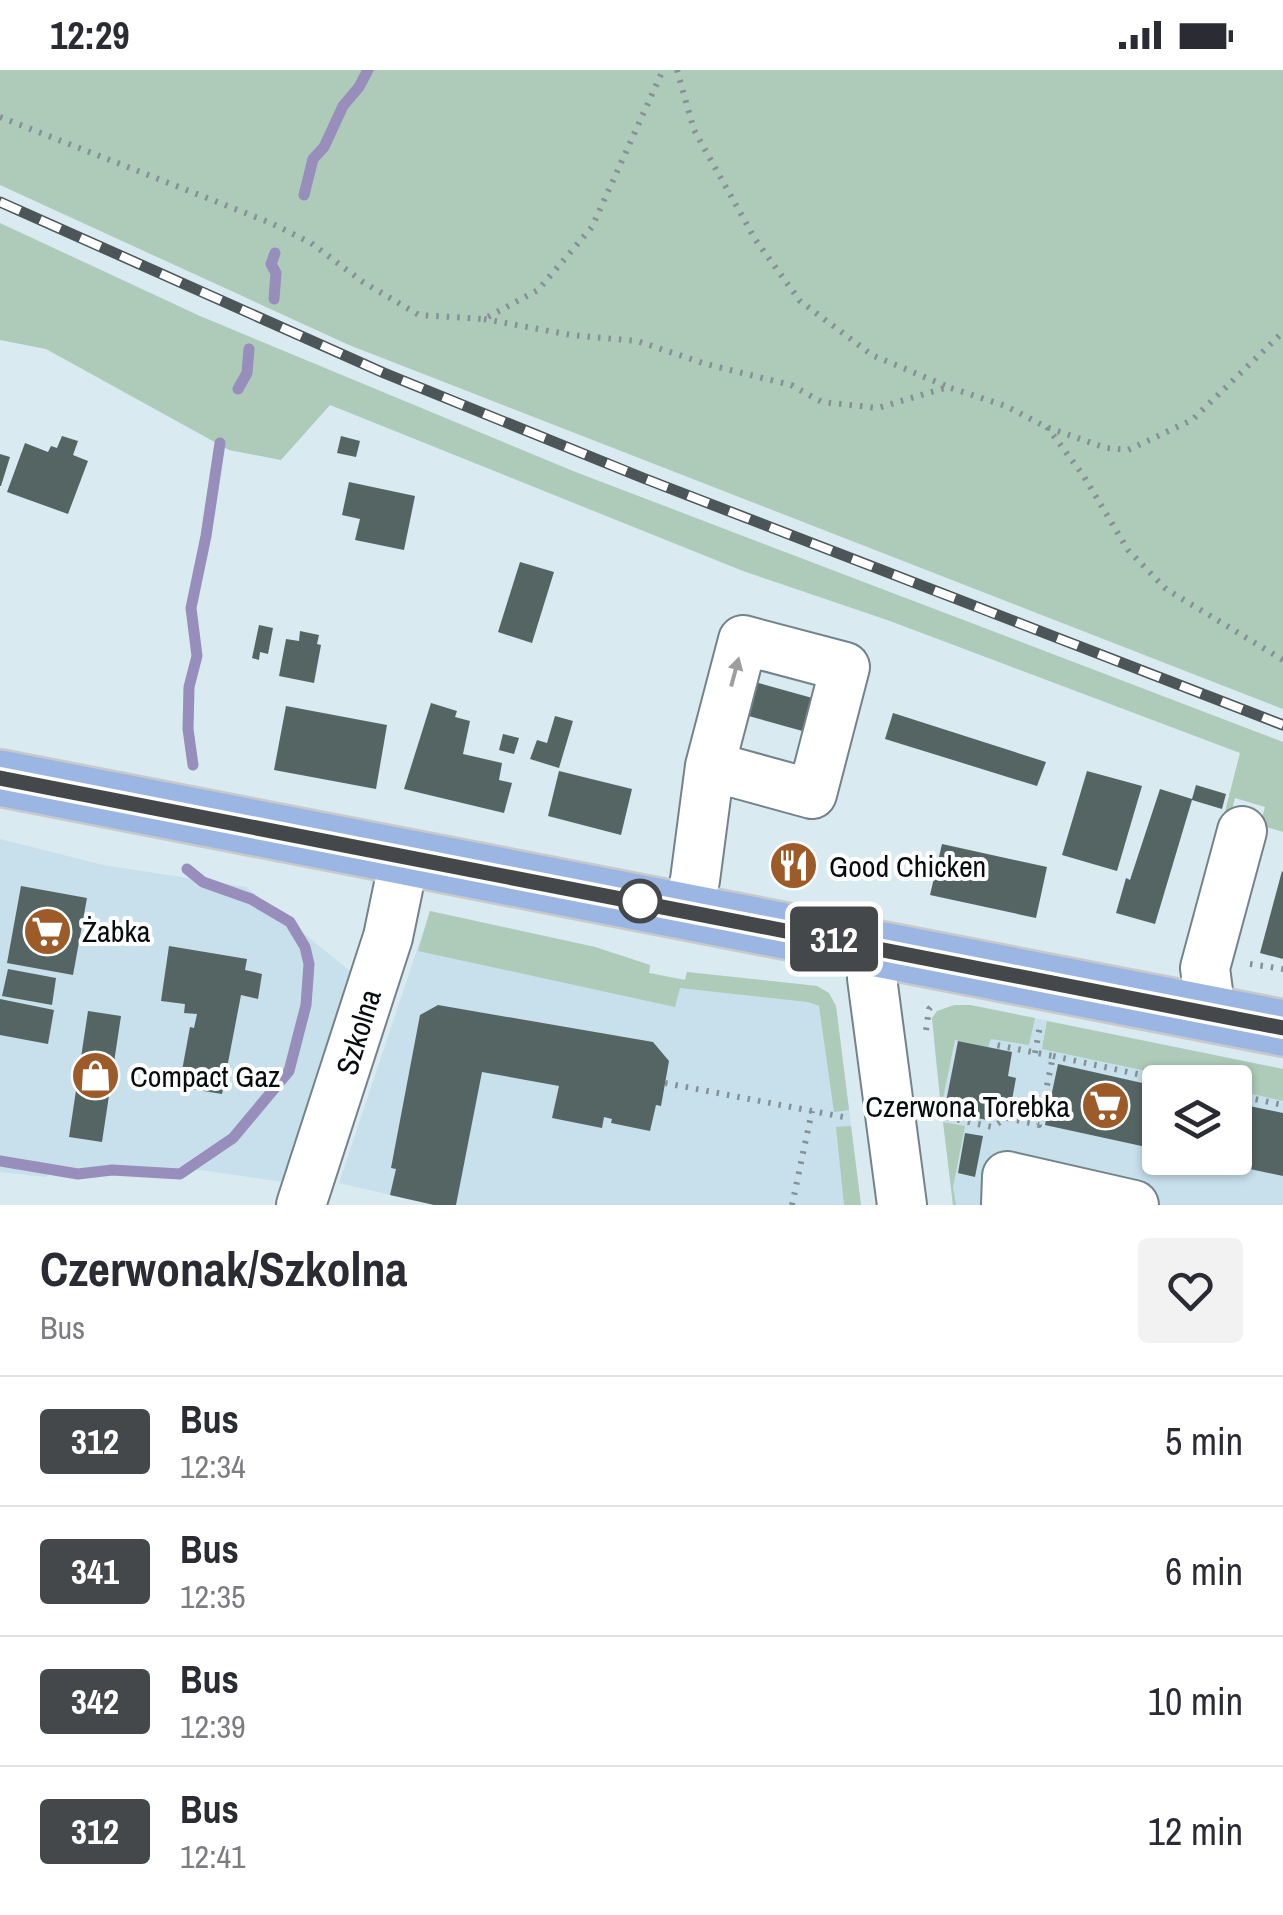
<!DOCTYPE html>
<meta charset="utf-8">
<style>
:root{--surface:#fff;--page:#f2f2f3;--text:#2b2b33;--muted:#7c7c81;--line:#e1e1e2}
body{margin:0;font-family:"Archivo Narrow",sans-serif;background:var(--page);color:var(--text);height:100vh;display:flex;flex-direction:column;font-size:38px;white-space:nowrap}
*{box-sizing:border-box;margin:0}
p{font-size:32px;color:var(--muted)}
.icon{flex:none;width:55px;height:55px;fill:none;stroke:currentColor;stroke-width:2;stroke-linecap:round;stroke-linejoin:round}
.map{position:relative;height:1135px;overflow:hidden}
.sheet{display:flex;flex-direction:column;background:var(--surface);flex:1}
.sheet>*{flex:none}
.badge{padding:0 20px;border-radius:8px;font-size:35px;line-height:65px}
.controls{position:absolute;left:1142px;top:995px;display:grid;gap:20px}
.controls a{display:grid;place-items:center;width:110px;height:110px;border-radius:10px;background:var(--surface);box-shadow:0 2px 8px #0004;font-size:50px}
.map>.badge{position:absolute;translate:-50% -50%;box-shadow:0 0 0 5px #fff}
.round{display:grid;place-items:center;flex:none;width:105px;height:105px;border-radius:10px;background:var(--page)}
.headline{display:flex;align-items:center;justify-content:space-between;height:170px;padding:0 40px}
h1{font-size:48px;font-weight:700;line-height:75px}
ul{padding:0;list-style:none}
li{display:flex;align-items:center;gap:30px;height:130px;padding:0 40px;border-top:2px solid var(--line)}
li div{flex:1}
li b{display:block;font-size:38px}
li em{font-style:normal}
li .badge{min-width:110px;font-weight:700;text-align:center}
.status{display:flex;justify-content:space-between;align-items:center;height:70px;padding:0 50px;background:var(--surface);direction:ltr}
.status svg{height:28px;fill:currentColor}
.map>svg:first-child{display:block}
</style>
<div class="status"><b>12:29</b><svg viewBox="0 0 49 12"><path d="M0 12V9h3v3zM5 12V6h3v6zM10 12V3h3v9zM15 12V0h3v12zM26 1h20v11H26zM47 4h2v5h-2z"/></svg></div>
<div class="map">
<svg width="1283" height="1135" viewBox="0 0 1283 1135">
<rect width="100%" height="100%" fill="#d9eaf1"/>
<!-- built -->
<path fill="#c7e0eb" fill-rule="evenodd" d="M 0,769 L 103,795 L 246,817 L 355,905 L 284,1112 L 201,1100 L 66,1099 L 45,1107 L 0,1102 Z
M 430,841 L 595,877 L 650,895 L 649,903 L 685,910 L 687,902 L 817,916 L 829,923 L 836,936 L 861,1135 L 434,1135 L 339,1113 Z
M 970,935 L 1283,999 L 1283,1135 L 953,1135 L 934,972 ZM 1160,1012 L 1235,1012 L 1235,1088 L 1160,1088 Z"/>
<!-- green -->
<path fill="#adcbb8" d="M 0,0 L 1283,0 L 1283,639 L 349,275 L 0,115 Z
M 0,153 L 200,246 L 573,401 L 1283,672 L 1283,762 L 1260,755 L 1265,737 L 1235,728 L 1193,888 L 1188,886 L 1240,683 L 890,551 L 743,501 L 330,335 L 281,390 L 229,380 L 46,279 L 0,270 Z
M 430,841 L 595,877 L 650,895 L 649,903 L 685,910 L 687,902 L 817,916 L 829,923 L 836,936 L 849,1040 L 834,1042 L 819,936 L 808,932 L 680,918 L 675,937 L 418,881 Z
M 954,935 L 970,935 L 1035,948 L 1029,975 L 991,969 L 988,977 L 955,970 L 941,1038 L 932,948 L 937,941 Z
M 1047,951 L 1283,999 L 1283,1031 L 1235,1020 L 1235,1012 L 1199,1012 L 1042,979 Z
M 943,1052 L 965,1056 L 953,1117 L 956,1135 L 953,1135 Z
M 851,1056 L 861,1135 L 844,1135 L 836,1057 Z"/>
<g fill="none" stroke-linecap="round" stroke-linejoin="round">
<!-- stream -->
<path stroke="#978ebb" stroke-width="11" d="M 304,125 L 313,89 L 324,77 L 343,36 L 359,17 L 368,0
M 274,229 L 276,203 L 271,194 L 275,183
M 238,319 L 247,303 L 249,279
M 193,695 L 188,659 L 189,617 L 197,586 L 191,538 L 206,466 L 220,373
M 0,1091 L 78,1104 L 112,1100 L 180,1104 L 233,1068 L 289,1001 L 306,935 L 309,894 L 305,877 L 290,852 L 251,829 L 203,812 L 187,799"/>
</g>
<!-- building -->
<path fill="#556564" d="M 62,366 L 78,371 L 73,385 L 88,391 L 68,444 L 7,422 L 25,373 L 48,382 L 51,376 L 57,378 Z
M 341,366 L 360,371 L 356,387 L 337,383 Z
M 0,384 L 10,387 L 1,416 L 0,416 Z
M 349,412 L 415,426 L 404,480 L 355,470 L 360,449 L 342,445 Z
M 520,492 L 554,502 L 532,573 L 498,562 Z
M 259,555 L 273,558 L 268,584 L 260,582 L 259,590 L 252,588 Z
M 300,561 L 319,565 L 317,574 L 321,575 L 314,613 L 279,606 L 286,569 L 299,571 Z
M 741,608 L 841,636 L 831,669 L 731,641 Z
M 431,633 L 457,641 L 455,647 L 470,651 L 463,684 L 502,693 L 499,710 L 512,713 L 504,743 L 404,719 Z
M 286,636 L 387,655 L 376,719 L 274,700 Z
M 893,643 L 1046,692 L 1037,716 L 885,669 Z
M 555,646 L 573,651 L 559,698 L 530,689 L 537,670 L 547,673 Z
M 503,664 L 519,668 L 514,684 L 499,680 Z
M 559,701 L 632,719 L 621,765 L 548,746 Z
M 1087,701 L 1142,716 L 1117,801 L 1062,785 Z
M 1196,715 L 1226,724 L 1222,739 L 1192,730 L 1155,854 L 1116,843 L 1126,808 L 1130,810 L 1160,719 L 1192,729 Z
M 942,774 L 1047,797 L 1036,848 L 930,825 Z
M 1282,801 L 1283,802 L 1283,889 L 1260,883 Z
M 21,816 L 87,828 L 73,905 L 7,893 Z
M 169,876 L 247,889 L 245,900 L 262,904 L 258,929 L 241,925 L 222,1024 L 179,1017 L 190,957 L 194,958 L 197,944 L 184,943 L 185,934 L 161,931 Z
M 8,899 L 56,908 L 52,935 L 2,926 Z
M 0,929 L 54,940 L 48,974 L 0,965 Z
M 438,935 L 653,972 L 669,991 L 661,1036 L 656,1035 L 650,1061 L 611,1053 L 612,1049 L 604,1047 L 602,1058 L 552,1048 L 559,1016 L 482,1002 L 456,1135 L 434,1135 L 390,1125 L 396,1099 L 391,1098 L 420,945 Z
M 88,941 L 121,946 L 102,1072 L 69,1067 Z
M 958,971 L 1012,982 L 1008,1006 L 1016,1008 L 1011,1035 L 997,1033 L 993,1051 L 944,1042 Z
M 1058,994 L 1160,1017 L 1160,1080 L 1045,1055 Z
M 1235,1033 L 1283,1043 L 1283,1106 L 1203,1089 L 1235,1088 Z
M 965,1063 L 983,1066 L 975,1107 L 958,1103 Z"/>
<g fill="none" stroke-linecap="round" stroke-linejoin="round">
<defs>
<path id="minor" d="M 688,840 L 695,810 L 710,696 L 743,570 L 845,597 L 812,724 L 710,696
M 879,877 L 872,908 L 902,1135
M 1211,944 L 1205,898 L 1242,761
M 301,1135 L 388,867 L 405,785
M 1006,1135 L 1007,1106 L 1134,1135"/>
<path id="major" d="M 0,708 L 1283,958"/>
</defs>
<!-- minor casing -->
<use href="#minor" stroke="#74838a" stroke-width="52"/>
<!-- major casing -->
<use href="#major" stroke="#c8caca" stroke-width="60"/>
<!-- path -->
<path stroke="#849196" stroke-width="6" stroke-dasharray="2.5 8" stroke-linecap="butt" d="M 677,0 L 694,60 L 755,169 L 800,231 L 872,285 L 946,316
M 0,47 L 271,153 L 311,173 L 363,212 L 419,245 L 484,249 L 538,220 L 592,157 L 663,0
M 484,249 L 571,265 L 637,271 L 706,294 L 791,315 L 822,332 L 878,338 L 948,317 L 1006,336 L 1046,357 L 1106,378 L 1128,380 L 1192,350 L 1283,262
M 1047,357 L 1083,405 L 1128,480 L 1166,519 L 1283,590
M 1250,894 L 1283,899
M 926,960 L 929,939 L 933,935
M 1035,983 L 1040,956
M 1053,986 L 1175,1012
M 665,1013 L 849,1048
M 1235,1025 L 1283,1035
M 937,1045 L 992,1057 L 1007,1048 L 1039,1055 L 1053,986 L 996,975 L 995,978
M 792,1135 L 812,1041"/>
<!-- minor -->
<use href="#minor" stroke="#fff" stroke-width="48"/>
<!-- major -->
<use href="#major" stroke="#9bb6e3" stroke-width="55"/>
<defs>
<path id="rail" d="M 0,132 L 384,303 L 643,408 L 1283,655"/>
</defs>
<!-- rail casing -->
<use href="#rail" stroke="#4c5659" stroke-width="11"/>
<!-- rail -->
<use href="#rail" stroke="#fff" stroke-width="8" stroke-dasharray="22" stroke-linecap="butt"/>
</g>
<!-- one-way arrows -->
<defs><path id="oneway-solid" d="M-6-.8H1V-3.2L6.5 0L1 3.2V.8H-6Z" transform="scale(2.5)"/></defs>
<use fill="#9c9e9f" href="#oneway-solid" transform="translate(735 602) rotate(-75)"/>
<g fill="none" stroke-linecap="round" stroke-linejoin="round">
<defs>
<path id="line" d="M 0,708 L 1283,958"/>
</defs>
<!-- line casing -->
<use href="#line" stroke="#fff" stroke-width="22"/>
<!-- line -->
<use href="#line" stroke="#45484a" stroke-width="15"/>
</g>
<!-- icons -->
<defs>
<symbol id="restaurant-disc" viewBox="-11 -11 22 22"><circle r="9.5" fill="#9d5b29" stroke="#fff"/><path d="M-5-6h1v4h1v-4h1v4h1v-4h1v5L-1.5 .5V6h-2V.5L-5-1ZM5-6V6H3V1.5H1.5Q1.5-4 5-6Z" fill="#fff"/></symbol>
<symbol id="supermarket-disc" viewBox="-11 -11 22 22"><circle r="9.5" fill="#9d5b29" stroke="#fff"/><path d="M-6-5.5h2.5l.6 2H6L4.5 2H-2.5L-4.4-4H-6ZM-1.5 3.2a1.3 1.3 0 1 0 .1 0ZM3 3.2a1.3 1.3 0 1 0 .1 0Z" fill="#fff"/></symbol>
<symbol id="shop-disc" viewBox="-11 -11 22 22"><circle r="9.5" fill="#9d5b29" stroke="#fff"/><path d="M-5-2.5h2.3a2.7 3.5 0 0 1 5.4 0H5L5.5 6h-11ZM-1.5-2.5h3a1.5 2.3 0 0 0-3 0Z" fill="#fff"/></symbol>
</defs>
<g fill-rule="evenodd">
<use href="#restaurant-disc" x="766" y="768" width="55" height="55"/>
<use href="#supermarket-disc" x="20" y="834" width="55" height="55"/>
<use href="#shop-disc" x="68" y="978" width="55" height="55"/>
<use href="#supermarket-disc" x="1078" y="1008" width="55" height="55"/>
</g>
<!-- markers -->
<circle fill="#fff" stroke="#45484a" stroke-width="5" cx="640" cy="831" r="20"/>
<g text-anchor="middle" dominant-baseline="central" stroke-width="8" stroke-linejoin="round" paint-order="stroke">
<!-- poi labels -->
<g font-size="30" fill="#070d0f" stroke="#fff" text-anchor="start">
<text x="829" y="796">Good Chicken</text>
<text x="82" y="861">Żabka</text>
<text x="130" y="1006">Compact Gaz</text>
<text x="1070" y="1036" text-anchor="end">Czerwona Torebka</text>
</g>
<!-- street labels -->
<g font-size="30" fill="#070d0f" stroke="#fff">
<text transform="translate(358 962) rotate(-73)">Szkolna</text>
</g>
</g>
</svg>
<div class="controls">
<a><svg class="icon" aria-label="layers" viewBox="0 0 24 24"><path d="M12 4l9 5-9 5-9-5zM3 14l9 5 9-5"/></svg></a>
</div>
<b class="badge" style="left:834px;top:869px;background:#45484a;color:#fff">312</b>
</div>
<section class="sheet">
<div class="headline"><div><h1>Czerwonak/Szkolna</h1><p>Bus</p></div><a class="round"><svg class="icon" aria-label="heart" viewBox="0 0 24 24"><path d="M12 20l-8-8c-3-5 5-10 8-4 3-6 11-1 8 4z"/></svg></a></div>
<ul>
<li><span class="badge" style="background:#45484a;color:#fff">312</span><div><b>Bus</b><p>12:34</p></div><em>5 min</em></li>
<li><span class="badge" style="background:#45484a;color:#fff">341</span><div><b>Bus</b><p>12:35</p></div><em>6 min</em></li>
<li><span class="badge" style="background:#45484a;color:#fff">342</span><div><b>Bus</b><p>12:39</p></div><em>10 min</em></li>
<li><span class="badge" style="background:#45484a;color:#fff">312</span><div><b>Bus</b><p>12:41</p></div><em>12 min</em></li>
</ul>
</section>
